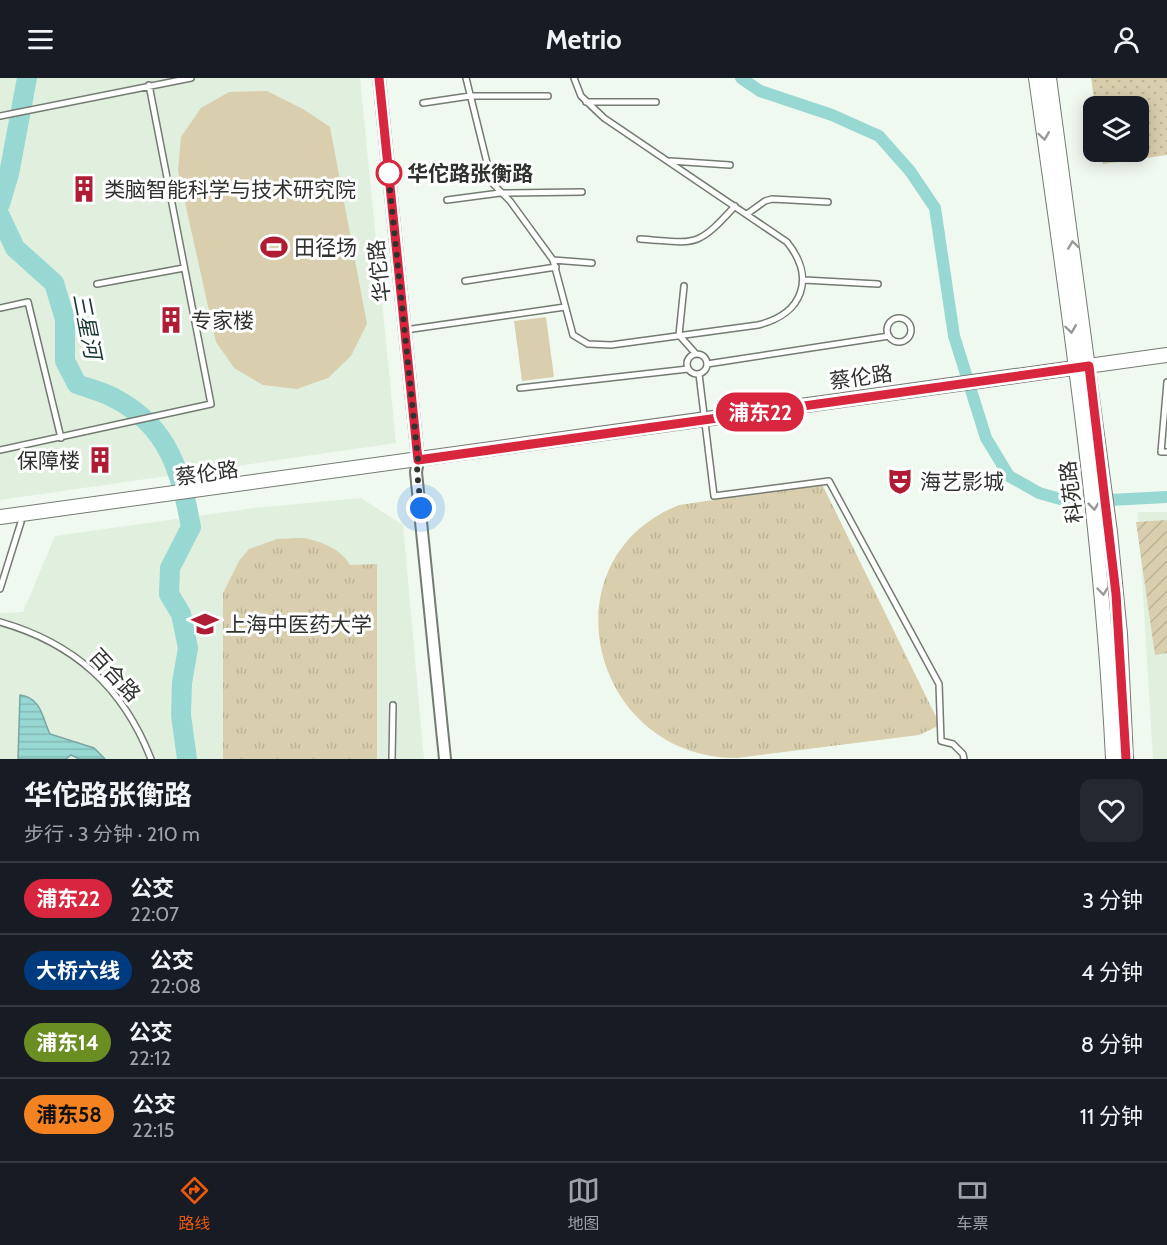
<!DOCTYPE html>
<html lang="zh">
<meta charset="utf-8">
<style>
:root{--surface:#171b24;--page:#242831;--text:#f1f3f6;--muted:#9ea1a6;--line:#363941;--accent:#ea580c}
body{margin:0;font-family:Cabin,"Noto Sans SC",sans-serif;background:var(--page);color:var(--text);height:100vh;display:flex;flex-direction:column;font-size:22px;white-space:nowrap}
*{box-sizing:border-box;margin:0}
p{font-size:20px;color:var(--muted)}
.icon{flex:none;width:33px;height:33px;fill:none;stroke:currentColor;stroke-width:2;stroke-linecap:round;stroke-linejoin:round}
.map{position:relative;height:681px;overflow:hidden}
.side{display:flex;flex-direction:column;background:var(--surface);flex:1}
.side>*{flex:none}
.badge{padding:0 12px;border-radius:20px;font-size:21px;line-height:39px}
.fabs{position:absolute;left:1083px;top:18px;display:grid;gap:12px}
.fabs a{display:grid;place-items:center;width:66px;height:66px;border-radius:12px;background:var(--surface);box-shadow:0 3px 15px #0003;font-size:30px}
.you{position:absolute;width:30px;height:30px;margin:-15px;border:4px solid #fff;border-radius:50%;background:#1a73e8;box-shadow:0 0 0 9px #1a73e833}
.map>.badge{position:absolute;translate:-50% -50%;box-shadow:0 0 0 3px #fff}
.round{display:grid;place-items:center;flex:none;width:63px;height:63px;border-radius:12px;background:var(--page)}
.overview{display:flex;align-items:center;justify-content:space-between;height:102px;padding:0 24px}
h1{font-size:28px;font-weight:700;line-height:45px}
ul{padding:0;list-style:none}
li{display:flex;align-items:center;gap:18px;height:72px;padding:0 24px;border-top:2px solid var(--line)}
li div{flex:1}
li b{display:block;font-size:22px}
li em{font-style:normal}
li .badge{min-width:66px;font-weight:700;text-align:center}
header{display:flex;justify-content:space-between;align-items:center;height:78px;padding:0 24px;background:var(--surface);font-size:27px;font-weight:700}
.menu{display:flex;justify-content:space-around;align-items:center;height:84px;border-top:2px solid var(--line);background:var(--surface);font-size:16px;color:var(--muted)}
.menu a{display:grid;justify-items:center;gap:3px}
.menu .selected{color:var(--accent)}
.map>svg:first-child{display:block}
</style>
<header><svg class="icon" aria-label="menu" viewBox="0 0 24 24"><path d="M4 6h16M4 12h16M4 18h16"/></svg>Metrio<svg class="icon" aria-label="person" viewBox="0 0 24 24"><circle cx="12" cy="8" r="4"/><path d="M4 21q1-7 8-7t8 7"/></svg></header>
<div class="map">
<svg width="1167" height="681" viewBox="0 0 1167 681">
<defs>
<pattern id="grass-dots" width="8" height="8" patternUnits="userSpaceOnUse" patternTransform="scale(1.5)"><rect width="8" height="8" fill="#d9cfaf"/><path d="M2 2h.1M6 6h.1" fill="none" stroke="#bbb297" stroke-width="1.8" stroke-linecap="round"/></pattern>
<pattern id="park-tufts" width="24" height="20" patternUnits="userSpaceOnUse" patternTransform="scale(1.5)"><rect width="24" height="20" fill="#d9cfaf"/><path d="M3 7l-1-3M5 7V3M7 7l1-3M15 17l-1-3M17 17v-4M19 17l1-3" fill="none" stroke="#bbb297"/></pattern>
<pattern id="garden-furrows" width="10" height="10" patternUnits="userSpaceOnUse" patternTransform="scale(1.5)"><rect width="10" height="10" fill="#d9cfaf"/><path d="M-1 1l2-2M0 10L10 0M9 11l2-2" fill="none" stroke="#bbb297"/></pattern>
<pattern id="water-rules" width="6" height="5" patternUnits="userSpaceOnUse" patternTransform="scale(1.5)"><rect width="6" height="5" fill="#98d8d3"/><path d="M0 2.5h6" fill="none" stroke="#83bab5"/></pattern>
</defs>
<rect width="100%" height="100%" fill="#f0f9ef"/>
<!-- built -->
<path fill="#e1efdf" d="M 0,0 L 360,0 L 396,365 L 0,422 Z
M 361,420 L 403,447 L 424,681 L 0,681 L 0,535 L 23,534 L 55,458 L 254,430 Z
M 1138,434 L 1167,434 L 1167,681 L 1153,681 Z"/>
<!-- grass -->
<path fill="url(#grass-dots)" d="M 1091,0 L 1167,0 L 1167,77 L 1103,86 L 1101,74 L 1138,74 L 1138,28 L 1095,28 Z"/>
<!-- park -->
<path fill="url(#park-tufts)" d="M 822,406 L 940,647 L 919,657 L 737,680 C 590,680 543,481 679,427 Z
M 304,460 C 322,464 340,470 350,487 L 377,486 L 377,681 L 223,681 L 223,515 L 239,483 L 249,471 L 277,461 Z"/>
<!-- garden -->
<path fill="url(#garden-furrows)" d="M 1167,442 L 1167,575 L 1155,577 L 1136,444 Z"/>
<!-- pitch -->
<path fill="#d9cfaf" d="M 267,13 L 303,31 L 330,49 L 367,246 L 351,278 L 328,300 L 297,311 L 263,307 L 234,290 L 216,264 L 178,93 L 181,59 L 201,30 L 229,14 Z
M 546,239 L 554,299 L 522,303 L 514,243 Z"/>
<!-- water -->
<path fill="url(#water-rules)" stroke="#78a6a2" stroke-width="1.5" d="M 20,617 C 42,620 42,640 50,656 L 94,670 L 105,681 L 79,681 L 71,677 L 66,681 L 18,681 Z"/>
<g fill="none" stroke-linecap="round" stroke-linejoin="round">
<!-- canal -->
<path stroke="#98d8d3" stroke-width="12" d="M 741,0 L 760,13 L 832,37 L 879,58 L 910,93 L 935,130 L 954,258 L 986,360 L 1009,398 L 1039,415 L 1071,424 L 1167,419"/>
<!-- river -->
<path stroke="#98d8d3" stroke-width="20" d="M 0,126 L 9,96 L 27,0
M 0,138 L 15,170 L 54,205 L 65,241 L 65,283 L 77,306 C 90,311 104,314 116,321 C 169,349 181,395 191,449 L 170,490 L 169,516 L 181,536 L 188,570 L 182,605 L 181,637 L 187,681"/>
<defs>
<path id="service" d="M 466,0 L 492,105 L 510,123 L 553,182 L 573,257 L 588,266 L 611,267 L 758,247 C 803,236 816,200 787,164 L 604,40 L 581,18 L 574,0
M 586,24 L 656,24
M 423,25 L 470,18 L 548,18
M 0,38 L 191,0
M 670,83 L 730,87
M 447,122 L 500,115 L 582,114
M 747,136 L 765,123 L 772,121 L 828,124
M 640,161 C 696,165 696,171 735,128
M 553,182 L 592,185
M 804,202 L 878,206
M 465,203 L 556,189
M 97,206 L 184,190
M 684,208 L 679,257 L 696,276
M 0,230 L 28,224 L 61,360
M887 252a12 12 0 1 1 24 0a12 12 0 1 1-24 0Z
M 405,252 L 565,229
M687 286a10 10 0 1 1 20 0a10 10 0 1 1-20 0Z
M 707,286 L 889,258
M 699,296 L 714,418 L 829,403 L 939,606 L 941,663 L 953,666 L 963,676 L 964,681
M 1167,304 L 1161,374 L 1167,374
M 520,310 L 688,291
M 0,372 L 211,326 L 149,7
M 0,511 L 21,444
M 0,544 C 74,565 123,609 151,681
M 392,681 L 393,627"/>
<path id="minor" d="M 379,0 L 418,382 L 416,394 L 445,681"/>
<path id="tertiary" d="M 1036,0 C 1068,227 1102,452 1113,681
M 1049,0 L 1110,454 L 1120,556 L 1126,681
M 0,439 L 1167,277"/>
</defs>
<!-- service casing -->
<use href="#service" stroke="#747b72" stroke-width="8"/>
<!-- minor casing -->
<use href="#minor" stroke="#747b72" stroke-width="14"/>
<!-- tertiary casing -->
<use href="#tertiary" stroke="#747b72" stroke-width="16"/>
<!-- service -->
<use href="#service" stroke="#fff" stroke-width="5"/>
<!-- minor -->
<use href="#minor" stroke="#fff" stroke-width="10"/>
<!-- tertiary -->
<use href="#tertiary" stroke="#fff" stroke-width="14"/>
</g>
<!-- one-way arrows -->
<defs><path id="oneway-chevron" d="M-2-3.5L2.5 0L-2 3.5" fill="none" stroke-width="1.6" stroke-linecap="round" stroke-linejoin="round" transform="scale(1.5)"/></defs>
<g stroke="#979897">
<use href="#oneway-chevron" transform="translate(1044 58) rotate(82)"/>
<use href="#oneway-chevron" transform="translate(1073 167) rotate(-98)"/>
<use href="#oneway-chevron" transform="translate(1071 251) rotate(82)"/>
<use href="#oneway-chevron" transform="translate(1094 428) rotate(84)"/>
<use href="#oneway-chevron" transform="translate(1103 513) rotate(85)"/>
</g>
<g fill="none" stroke-linecap="round" stroke-linejoin="round">
<defs>
<path id="line" d="M 379,0 L 418,382 L 1089,288 L 1116,516 L 1126,681"/>
</defs>
<!-- line casing -->
<use href="#line" stroke="#fff" stroke-width="14"/>
<!-- line -->
<use href="#line" stroke="#d7263d" stroke-width="9"/>
<!-- walk -->
<path stroke="#2f322f" stroke-width="6" stroke-dasharray="0 10.8" d="M 389,95 L 388,93 L 418,382 L 417,394 L 421,430"/>
</g>
<!-- icons -->
<defs>
<symbol id="building-bare" viewBox="-9 -9 18 18"><path d="M-4-6H4V6H1V3H-1V6H-4ZM-2.5-4.3h1.7v1.8h-1.7ZM.8-4.3h1.7v1.8H.8ZM-2.5-1h1.7V.8h-1.7ZM.8-1h1.7V.8H.8Z" fill="#af1c34" stroke="#fff" stroke-width="2.5" paint-order="stroke"/></symbol>
<symbol id="stadium-bare" viewBox="-9 -9 18 18"><path d="M0-5a6.5 5 0 1 0 0 10a6.5 5 0 1 0 0-10ZM-3.5-1.8h7v3.6h-7Z" fill="#af1c34" stroke="#fff" stroke-width="2.5" paint-order="stroke"/></symbol>
<symbol id="theatre-bare" viewBox="-9 -9 18 18"><path d="M-5-5.5Q0-4 5-5.5V0Q5 5 0 6Q-5 5-5 0ZM-3.3-2.5H-1v1.5H-3.3ZM1-2.5H3.3v1.5H1ZM-2.8 1Q0 5.5 2.8 1Z" fill="#af1c34" stroke="#fff" stroke-width="2.5" paint-order="stroke"/></symbol>
<symbol id="university-bare" viewBox="-9 -9 18 18"><path d="M0-5L7-2L0 1L-7-2ZM-4 1L0 2.5L4 1V4Q0 6-4 4Z" fill="#af1c34" stroke="#fff" stroke-width="2.5" paint-order="stroke"/></symbol>
</defs>
<g fill-rule="evenodd">
<use href="#building-bare" x="65" y="92" width="38" height="38"/>
<use href="#stadium-bare" x="255" y="150" width="38" height="38"/>
<use href="#building-bare" x="152" y="223" width="38" height="38"/>
<use href="#building-bare" x="81" y="363" width="38" height="38"/>
<use href="#theatre-bare" x="881" y="384" width="38" height="38"/>
<use href="#university-bare" x="186" y="527" width="38" height="38"/>
</g>
<!-- markers -->
<circle fill="#fff" stroke="#d7263d" stroke-width="3" cx="389" cy="95" r="12"/>
<g text-anchor="middle" dominant-baseline="central" stroke-width="6" stroke-linejoin="round" paint-order="stroke">
<!-- stop labels -->
<g font-size="21" font-weight="bold" fill="#2f322f" stroke="#fff" text-anchor="start">
<text x="407" y="95">华佗路张衡路</text>
</g>
<!-- poi labels -->
<g font-size="21" fill="#2f322f" stroke="#fff" text-anchor="start">
<text x="104" y="111">类脑智能科学与技术研究院</text>
<text x="294" y="169">田径场</text>
<text x="191" y="242">专家楼</text>
<text x="80" y="382" text-anchor="end">保障楼</text>
<text x="920" y="403">海艺影城</text>
<text x="225" y="546">上海中医药大学</text>
</g>
<!-- street labels -->
<g font-size="21" fill="#2f322f" stroke="#fff">
<text transform="translate(379 193) rotate(-96)">华佗路</text>
<text transform="translate(861 299) rotate(-8)">蔡伦路</text>
<text transform="translate(207 395) rotate(-8)">蔡伦路</text>
<text transform="translate(1071 414) rotate(-97)">科苑路</text>
<text transform="translate(115 597) rotate(47)">百合路</text>
</g>
<!-- water labels -->
<g font-size="22" font-style="italic" fill="#163634" stroke="#fff">
<text transform="translate(87 248) rotate(79)">三星河</text>
</g>
</g>
</svg>
<div class="fabs">
<a><svg class="icon" aria-label="layers" viewBox="0 0 24 24"><path d="M12 4l9 5-9 5-9-5zM3 14l9 5 9-5"/></svg></a>
</div>
<div class="you" style="left:421px;top:430px"></div>
<b class="badge" style="left:760px;top:334px;background:#d7263d;color:#fff">浦东22</b>
</div>
<section class="side">
<div class="overview"><div><h1>华佗路张衡路</h1><p>步行 · 3 分钟 · 210 m</p></div><a class="round"><svg class="icon" aria-label="heart" viewBox="0 0 24 24"><path d="M12 20l-8-8c-3-5 5-10 8-4 3-6 11-1 8 4z"/></svg></a></div>
<ul>
<li><span class="badge" style="background:#d7263d;color:#fff">浦东22</span><div><b>公交</b><p>22:07</p></div><em>3 分钟</em></li>
<li><span class="badge" style="background:#003b80;color:#fff">大桥六线</span><div><b>公交</b><p>22:08</p></div><em>4 分钟</em></li>
<li><span class="badge" style="background:#6b8e23;color:#fff">浦东14</span><div><b>公交</b><p>22:12</p></div><em>8 分钟</em></li>
<li><span class="badge" style="background:#f58220;color:#111">浦东58</span><div><b>公交</b><p>22:15</p></div><em>11 分钟</em></li>
</ul>
</section>
<nav class="menu">
<a class="selected"><svg class="icon" aria-label="directions" viewBox="0 0 24 24"><path d="M12 3l9 9-9 9-9-9zM9 14v-3h6M13 9l2 2-2 2"/></svg>路线</a>
<a><svg class="icon" aria-label="map" viewBox="0 0 24 24"><path d="M3 6l6-2 6 2 6-2v14l-6 2-6-2-6 2zM9 4v14M15 6v14"/></svg>地图</a>
<a><svg class="icon" aria-label="tickets" viewBox="0 0 24 24"><path d="M3 7h18v10H3zM15 7v10"/></svg>车票</a>
</nav>
